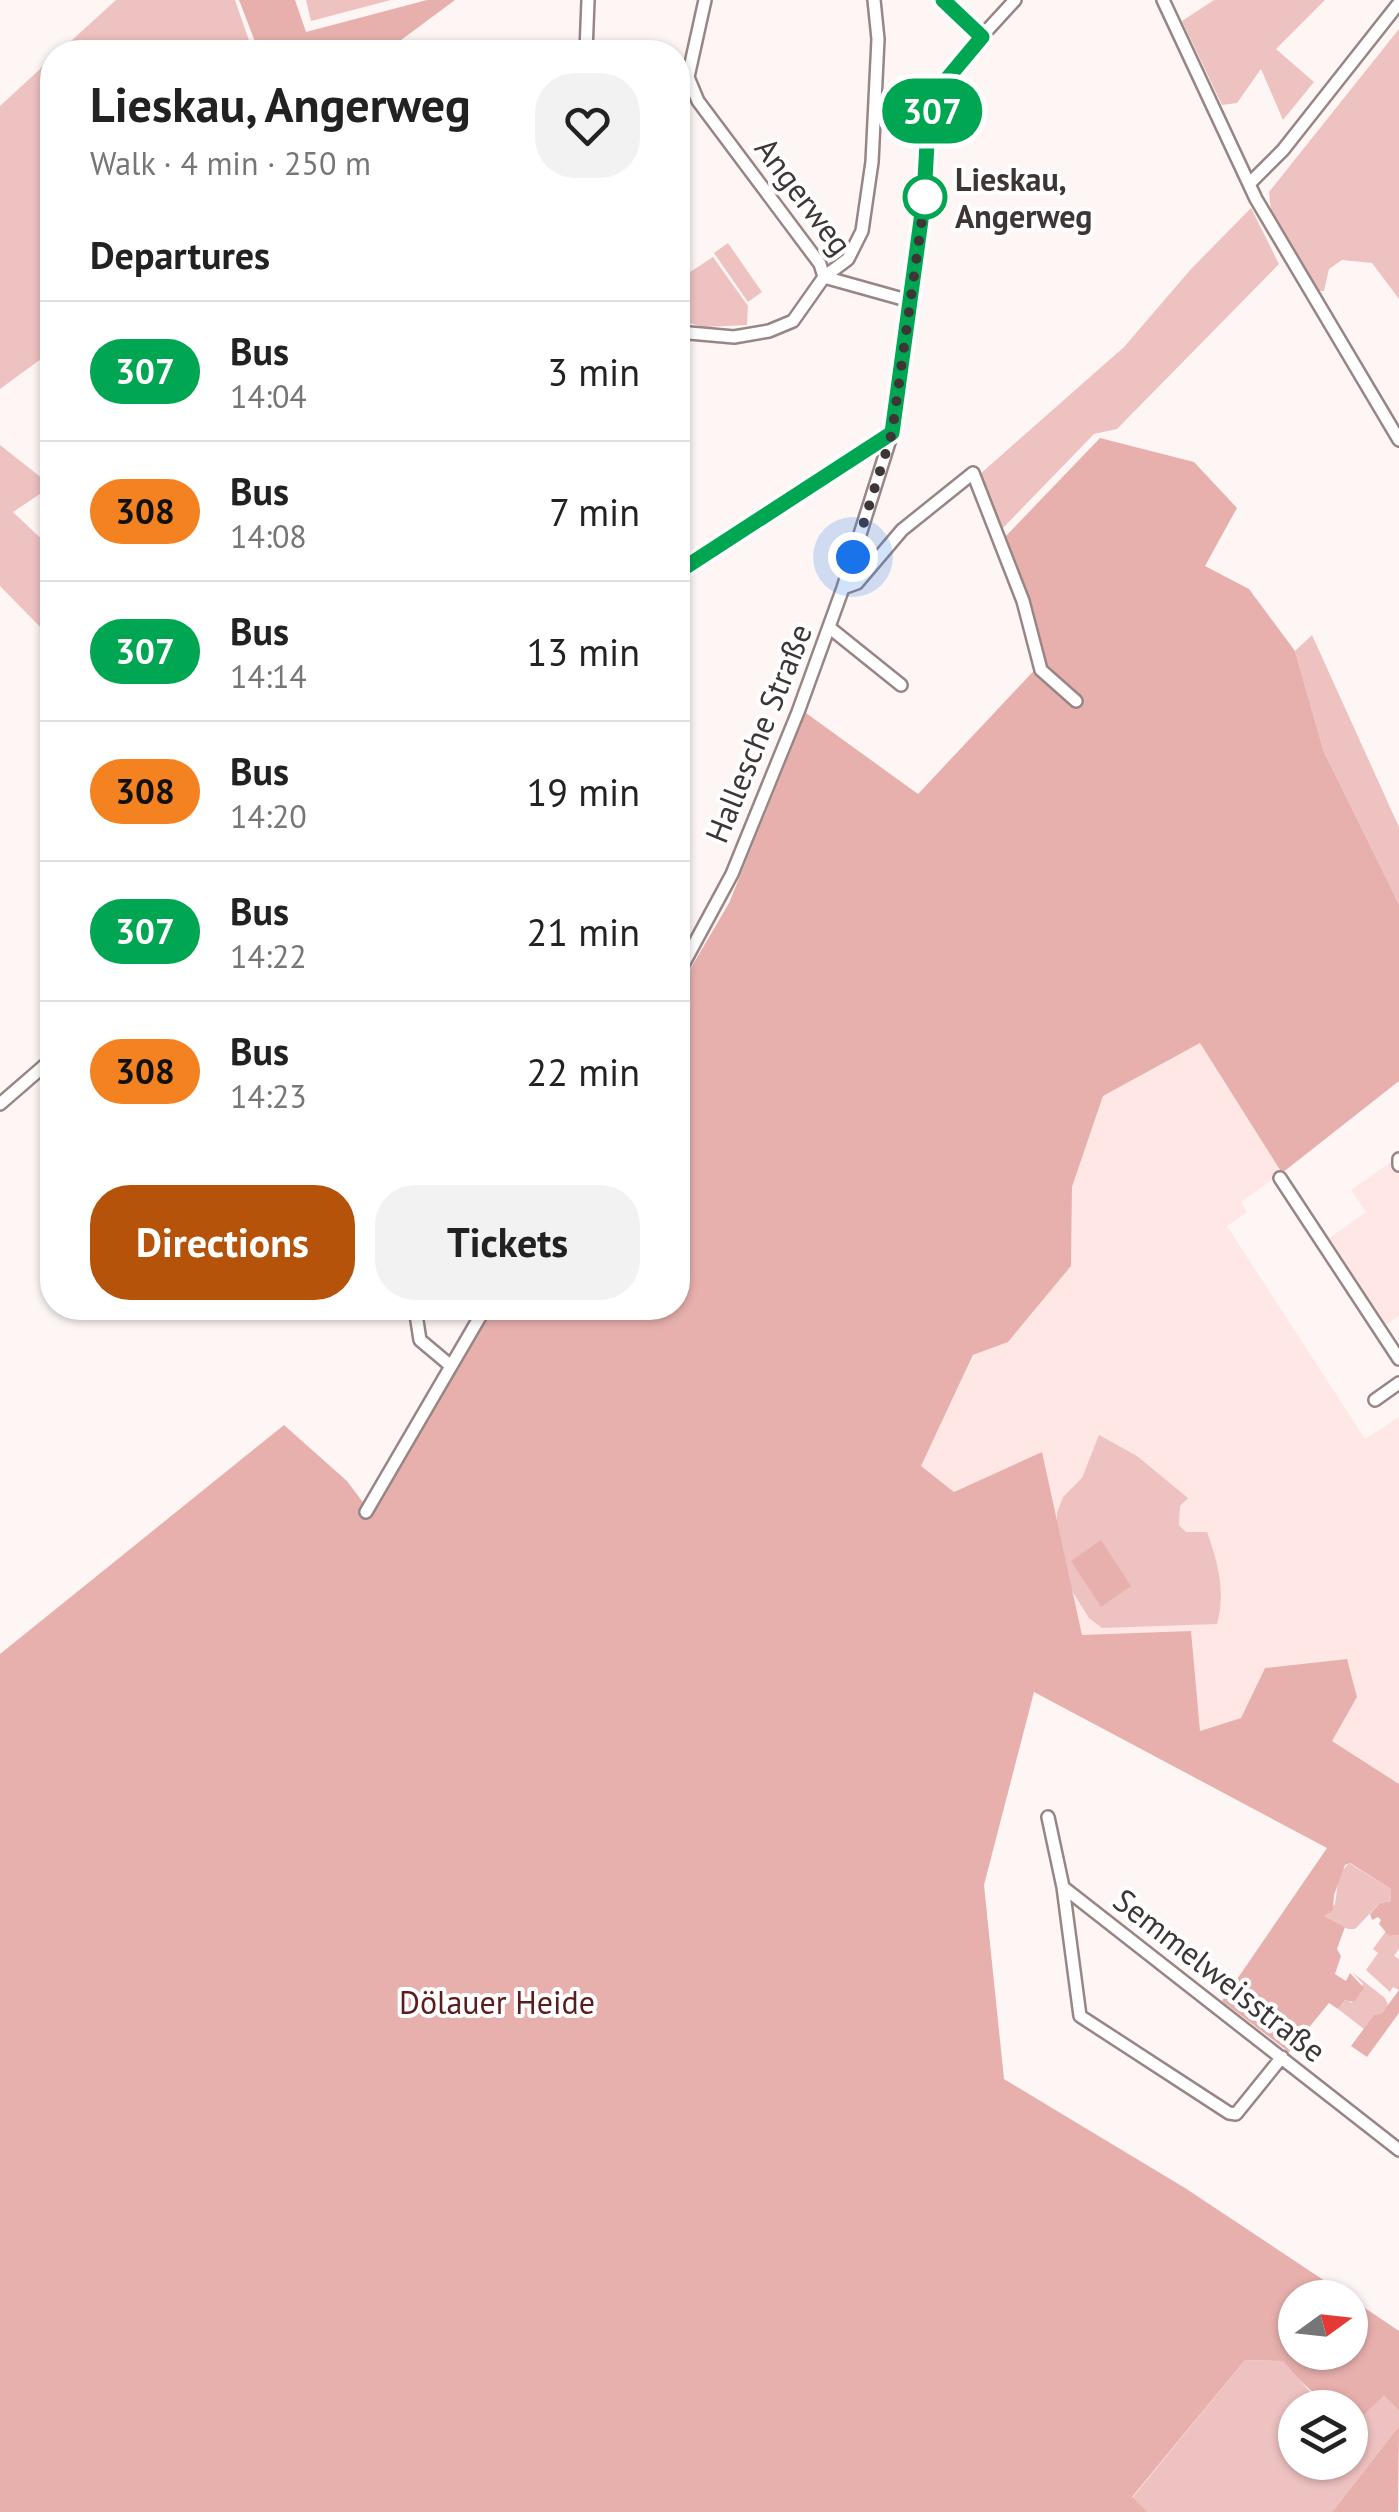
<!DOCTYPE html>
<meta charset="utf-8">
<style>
:root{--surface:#fff;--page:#f2f2f2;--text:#222;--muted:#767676;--line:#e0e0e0;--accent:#b45309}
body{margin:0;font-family:"PT Sans",sans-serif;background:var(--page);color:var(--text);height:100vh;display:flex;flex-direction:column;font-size:38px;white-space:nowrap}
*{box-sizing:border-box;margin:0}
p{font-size:32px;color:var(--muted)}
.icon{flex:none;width:55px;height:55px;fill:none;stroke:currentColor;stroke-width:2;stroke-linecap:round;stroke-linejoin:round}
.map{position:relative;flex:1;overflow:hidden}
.drawer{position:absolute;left:40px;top:40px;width:650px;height:1280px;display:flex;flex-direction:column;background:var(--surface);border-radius:40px;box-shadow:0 2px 8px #0004}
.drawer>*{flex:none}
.badge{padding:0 20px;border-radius:32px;font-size:35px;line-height:65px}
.needle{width:65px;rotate:75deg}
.fabs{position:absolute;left:1278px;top:2280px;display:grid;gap:20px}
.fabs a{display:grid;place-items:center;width:90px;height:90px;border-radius:50%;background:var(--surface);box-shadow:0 2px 8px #0004;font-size:50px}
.you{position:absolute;width:50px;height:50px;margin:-25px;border:8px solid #fff;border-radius:50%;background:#1a73e8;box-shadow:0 0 0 15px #1a73e833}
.map>.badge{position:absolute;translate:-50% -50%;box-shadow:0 0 0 5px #fff}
h2{padding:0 50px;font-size:38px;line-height:90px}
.round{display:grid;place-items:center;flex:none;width:105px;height:105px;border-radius:40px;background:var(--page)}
.headline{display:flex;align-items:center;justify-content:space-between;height:170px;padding:0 50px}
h1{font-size:48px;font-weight:700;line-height:75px}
.action{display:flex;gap:20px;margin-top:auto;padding:20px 50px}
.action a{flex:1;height:115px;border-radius:40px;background:var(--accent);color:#fff;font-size:40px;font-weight:700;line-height:115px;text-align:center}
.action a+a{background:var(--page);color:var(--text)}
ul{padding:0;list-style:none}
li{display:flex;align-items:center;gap:30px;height:140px;padding:0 50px;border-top:2px solid var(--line)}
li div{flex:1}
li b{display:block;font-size:38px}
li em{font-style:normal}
li .badge{min-width:110px;font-weight:700;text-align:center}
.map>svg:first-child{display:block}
</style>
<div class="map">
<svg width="1399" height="2512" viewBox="0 0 1399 2512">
<rect width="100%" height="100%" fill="#fef6f5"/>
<!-- built -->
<path fill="#fee7e5" d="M 1200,1043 L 1282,1173 L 1241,1202 L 1247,1212 L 1227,1226 L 1365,1439 L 1399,1417 L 1399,1784 L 1332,1741 L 1347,1659 L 1265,1668 L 1241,1718 L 1200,1731 L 1082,1636 L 1042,1453 L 954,1492 L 920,1467 L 974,1355 L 1008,1342 L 1071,1266 L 1072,1187 L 1103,1096 Z
M 1391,1162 L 1399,1174 L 1399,1316 L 1383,1327 L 1327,1240 L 1366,1212 L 1351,1190 Z"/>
<!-- green -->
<path fill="#eec2c0" d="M 116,0 L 235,0 L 253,52 L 59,52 Z
M 306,0 L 391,0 L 311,21 Z
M 1214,0 L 1325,0 L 1276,49 L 1314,82 L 1283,120 L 1261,69 L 1237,103 L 1222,105 L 1182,21 Z
M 1399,29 L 1399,299 L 1372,263 L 1342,260 L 1329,269 L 1324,291 L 1317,291 L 1271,211 L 1269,192 Z
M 52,58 L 52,351 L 0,389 L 0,106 Z
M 1251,208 L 1279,264 L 1117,429 L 1094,434 L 1001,530 L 979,475 L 1124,347 L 1191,269 Z
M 728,243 L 762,292 L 748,302 L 714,253 Z
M 713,257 L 748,306 L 747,325 L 704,327 L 678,320 L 678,280 Z
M 0,445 L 52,486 L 13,512 L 52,549 L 52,639 L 0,586 Z
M 1312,635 L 1399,827 L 1399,904 L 1324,752 L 1295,651 Z
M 1099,1435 L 1137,1456 L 1188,1498 L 1180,1506 L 1179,1525 L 1186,1532 L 1207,1532 C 1218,1562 1226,1592 1217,1624 L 1102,1628 L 1089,1618 L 1055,1564 L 1057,1513 L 1063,1497 L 1082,1478 Z
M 1349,1863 L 1391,1889 L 1391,1901 L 1380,1903 L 1355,1929 L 1348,1929 L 1324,1916 L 1335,1904 L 1339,1874 Z
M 1386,1931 L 1389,1936 L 1399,1935 L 1399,1949 L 1394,1956 L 1399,1959 L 1399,1990 L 1393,1987 L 1390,1992 L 1366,1970 L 1378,1953 L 1373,1949 Z
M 1352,1972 L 1385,1998 L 1388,2005 L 1382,2013 L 1374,2015 L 1364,2029 L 1338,2009 L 1346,1999 L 1352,2003 L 1363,1984 Z
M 1245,2360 L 1283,2361 L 1311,2393 L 1326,2398 L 1339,2407 L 1295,2408 L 1295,2462 L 1350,2462 L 1350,2416 L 1357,2420 L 1384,2396 L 1399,2411 L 1399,2426 L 1332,2512 L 1148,2512 L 1132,2498 Z"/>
<!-- forest -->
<path fill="#e8b0ad" d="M 239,0 L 295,0 L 306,32 L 427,0 L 455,0 L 385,52 L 259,52 Z
M 1100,438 L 1194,462 L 1237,508 L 1205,566 L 1249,589 L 1295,651 L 1324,752 L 1399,904 L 1399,1081 L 1282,1173 L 1200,1043 L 1103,1096 L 1072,1187 L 1071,1266 L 1008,1342 L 973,1355 L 921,1466 L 954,1492 L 1042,1452 L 1082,1635 L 1191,1631 L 1200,1731 L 1241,1718 L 1265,1668 L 1347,1659 L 1357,1697 L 1332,1741 L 1399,1784 L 1399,1935 L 1389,1936 L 1379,1924 L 1381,1920 L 1378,1917 L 1372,1920 L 1370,1914 L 1380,1903 L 1391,1901 L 1391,1889 L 1350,1863 L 1345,1865 L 1334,1895 L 1333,1910 L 1324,1916 L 1345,1927 L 1337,1949 L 1341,1956 L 1335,1974 L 1346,1981 L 1350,1973 L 1364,1988 L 1354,2002 L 1345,2000 L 1338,2009 L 1329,2003 L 1289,2052 L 1222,2001 L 1327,1848 L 1034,1692 L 984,1885 L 1004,2079 L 1185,2188 L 1349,2297 L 1295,2298 L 1295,2352 L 1350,2352 L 1350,2298 L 1399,2331 L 1399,2411 L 1384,2396 L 1357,2421 L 1350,2416 L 1350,2408 C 1322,2407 1300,2381 1283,2361 L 1245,2360 L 1132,2497 L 1148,2512 L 0,2512 L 0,1654 L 284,1425 L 347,1481 L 371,1513 L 491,1308 L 678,1308 L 678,990 L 729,903 L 806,713 L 918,794 L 1042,662 L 1003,539 Z
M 1101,1540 L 1131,1586 L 1101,1607 L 1071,1561 Z
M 1399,1990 L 1399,2013 L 1367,2057 L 1351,2046 L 1374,2015 L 1382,2013 Z
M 1399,2426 L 1398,2512 L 1332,2512 Z"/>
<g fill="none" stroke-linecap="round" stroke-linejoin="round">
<defs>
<path id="minor" d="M 705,0 L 688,77 L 698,101 L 820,264 L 824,277
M 943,0 L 982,37
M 1163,0 L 1256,199 L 1399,440
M 586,52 L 588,0
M 1249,184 L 1283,150 L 1399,3
M 824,277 L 910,301
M 678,332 L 734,337 L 769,331 L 793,321 L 824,277 L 848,259 L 862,231 L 872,162 L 878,39 L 874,0
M 678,572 L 892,433
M 843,588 L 857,583 L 902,530 L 973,473 L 1023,601 L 1041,670 L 1076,701
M 830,628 L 901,685
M 678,974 L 732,874 L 798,712 L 843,588 L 892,433 L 924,198 L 928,125 L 933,108 L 941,86 L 959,61 L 1015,0
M 0,1104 L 52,1059
M 1399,1159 L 1399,1165
M 1280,1178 L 1399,1359
M 415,1308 L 420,1340 L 451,1366
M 1375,1400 L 1399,1383
M 366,1512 L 485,1308
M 1048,1817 L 1063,1887 L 1399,2150
M 1063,1887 L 1080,2016 L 1229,2113 L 1236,2114 L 1282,2057"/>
</defs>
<!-- minor casing -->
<use href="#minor" stroke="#988685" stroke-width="16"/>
<!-- minor -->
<use href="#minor" stroke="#fff" stroke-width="11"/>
</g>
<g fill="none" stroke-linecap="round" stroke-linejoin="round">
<defs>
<path id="line" d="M 678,572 L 892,433 L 924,198 L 928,125 L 941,86 L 982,37 L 943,0"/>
</defs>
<!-- line casing -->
<use href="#line" stroke="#fff" stroke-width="22"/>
<!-- line -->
<use href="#line" stroke="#00a651" stroke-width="15"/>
<!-- walk -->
<path stroke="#3e3636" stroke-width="10" stroke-dasharray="0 18" d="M 853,557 L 892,433 L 925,197"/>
</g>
<!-- markers -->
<circle fill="#fff" stroke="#00a651" stroke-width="5" cx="925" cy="197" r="20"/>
<g text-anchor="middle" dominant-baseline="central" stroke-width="8" stroke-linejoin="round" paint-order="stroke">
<!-- stop labels -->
<g font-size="32" font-weight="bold" fill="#3e3636" stroke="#fff" text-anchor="start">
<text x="955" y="179">Lieskau,<tspan x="955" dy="37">Angerweg</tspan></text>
</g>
<!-- street labels -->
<g font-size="32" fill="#3e3636" stroke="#fff">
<text transform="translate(804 196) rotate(53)">Angerweg</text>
<text transform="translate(758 733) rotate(-68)">Hallesche Straße</text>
<text transform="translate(1220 1975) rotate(38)">Semmelweisstraße</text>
</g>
<!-- park labels -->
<g font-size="32" fill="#5c1b1d" stroke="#fff">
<text x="497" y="2002">Dölauer Heide</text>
</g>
</g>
</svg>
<div class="fabs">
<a><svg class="needle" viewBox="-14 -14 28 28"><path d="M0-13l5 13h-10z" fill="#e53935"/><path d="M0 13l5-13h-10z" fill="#767676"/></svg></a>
<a><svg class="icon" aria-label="layers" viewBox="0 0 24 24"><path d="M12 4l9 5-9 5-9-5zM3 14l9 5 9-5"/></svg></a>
</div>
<div class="you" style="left:853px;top:557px"></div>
<b class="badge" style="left:932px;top:111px;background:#00a651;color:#fff">307</b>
<section class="drawer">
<div class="headline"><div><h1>Lieskau, Angerweg</h1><p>Walk · 4 min · 250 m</p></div><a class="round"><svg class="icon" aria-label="heart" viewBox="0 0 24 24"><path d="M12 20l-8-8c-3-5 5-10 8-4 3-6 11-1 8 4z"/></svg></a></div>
<h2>Departures</h2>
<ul>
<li><span class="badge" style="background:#00a651;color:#fff">307</span><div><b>Bus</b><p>14:04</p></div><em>3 min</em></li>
<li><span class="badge" style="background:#f58220;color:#111">308</span><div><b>Bus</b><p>14:08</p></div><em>7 min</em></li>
<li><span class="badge" style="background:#00a651;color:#fff">307</span><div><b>Bus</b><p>14:14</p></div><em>13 min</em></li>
<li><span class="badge" style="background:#f58220;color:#111">308</span><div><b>Bus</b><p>14:20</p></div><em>19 min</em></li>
<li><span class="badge" style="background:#00a651;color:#fff">307</span><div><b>Bus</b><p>14:22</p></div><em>21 min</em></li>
<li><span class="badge" style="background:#f58220;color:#111">308</span><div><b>Bus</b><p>14:23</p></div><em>22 min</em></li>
</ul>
<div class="action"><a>Directions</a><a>Tickets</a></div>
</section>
</div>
